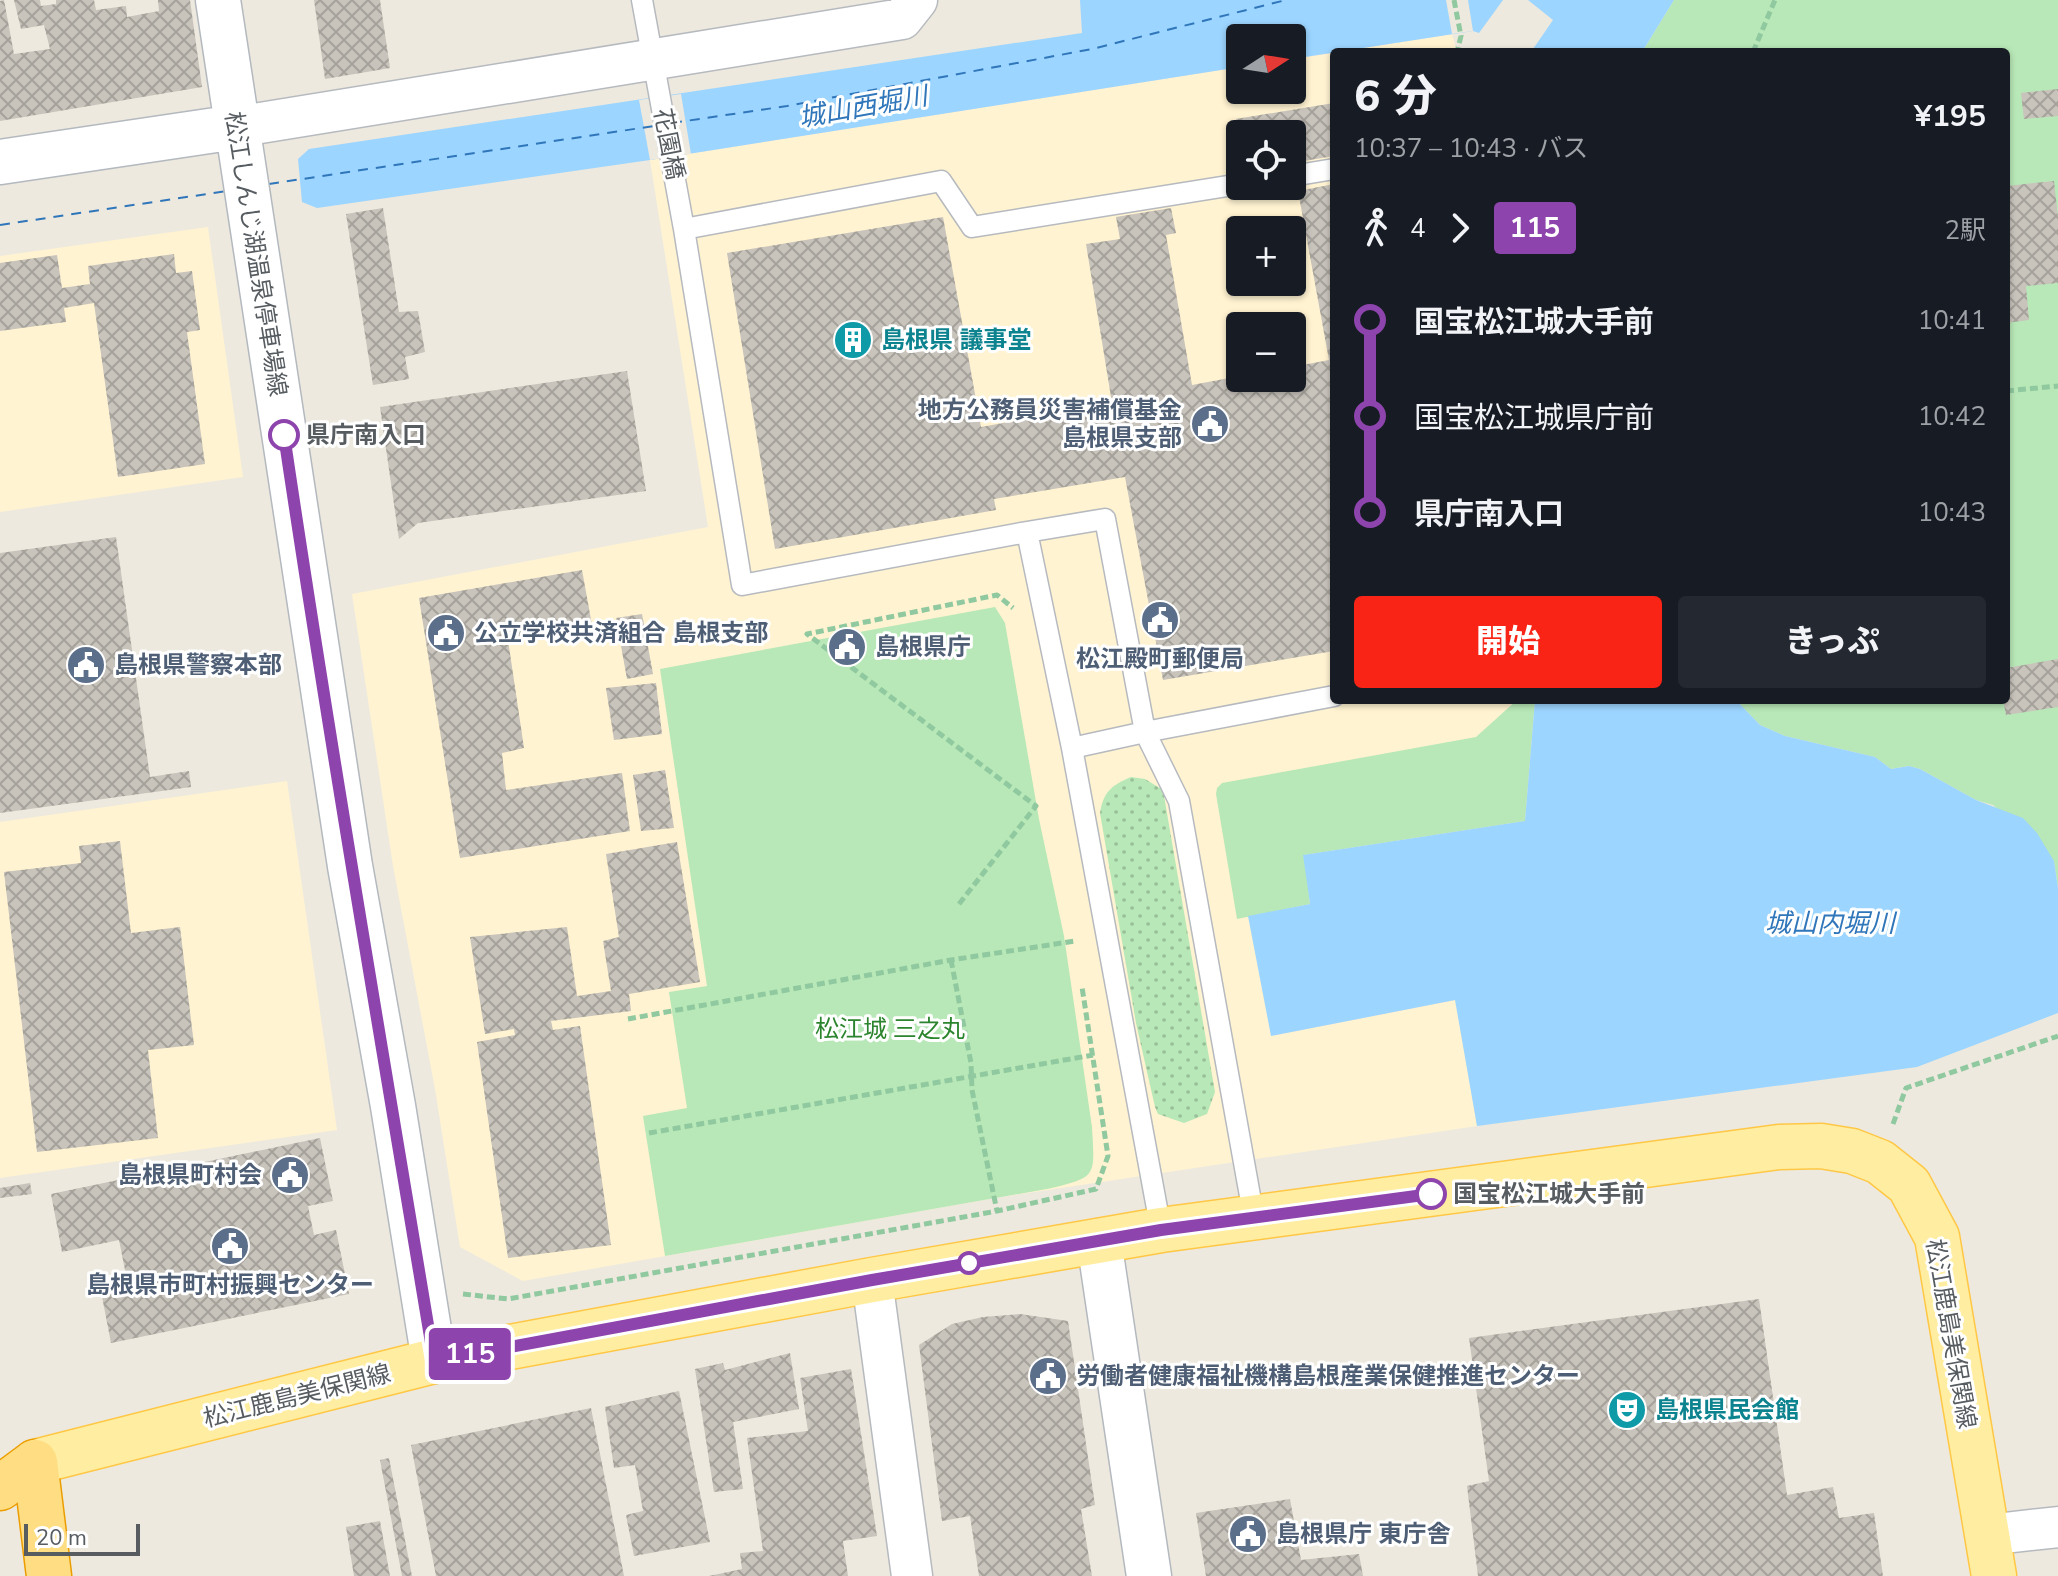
<!DOCTYPE html>
<html lang="ja">
<meta charset="utf-8">
<style>
:root{--surface:#171b24;--page:#242831;--text:#f1f3f6;--muted:#9ea1a6;--accent:#fa2416}
body{margin:0;font-family:"Nunito Sans","Noto Sans JP",sans-serif;background:var(--page);color:var(--text);height:100vh;display:flex;flex-direction:column;font-size:30px;white-space:nowrap}
*{box-sizing:border-box;margin:0}
p{font-size:26px;color:var(--muted)}
.icon{flex:none;width:44px;height:44px;fill:none;stroke:currentColor;stroke-width:2;stroke-linecap:round;stroke-linejoin:round}
.map{position:relative;flex:1;overflow:hidden}
.drawer{position:absolute;left:1330px;top:48px;width:680px;height:656px;display:flex;flex-direction:column;background:var(--surface);border-radius:8px;box-shadow:0 2px 6px #0004}
.drawer>*{flex:none}
.badge{padding:0 16px;border-radius:6px;font-size:28px;line-height:52px}
.needle{width:52px;rotate:78deg}
.fabs{position:absolute;left:1226px;top:24px;display:grid;gap:16px}
.fabs a{display:grid;place-items:center;width:80px;height:80px;border-radius:8px;background:var(--surface);box-shadow:0 2px 6px #0004;font-size:40px}
.scale{position:absolute;left:24px;bottom:20px;width:116px;box-sizing:border-box;padding-left:8px;border:4px solid #575c61;border-top:0;font-size:22px;line-height:28px;white-space:nowrap;color:#575c61;-webkit-text-stroke:6px #fff;paint-order:stroke}
.map>.badge{position:absolute;translate:-50% -50%;box-shadow:0 0 0 4px #fff}
.legs{display:flex;align-items:center;gap:12px;height:88px;padding:0 24px;font-size:26px}
.legs p{margin-inline-start:auto}
.summary{display:flex;align-items:center;justify-content:space-between;height:136px;padding:0 24px}
h1{font-size:44px;font-weight:800;line-height:60px}
.action{display:flex;gap:16px;margin-top:auto;padding:16px 24px}
.action a{flex:1;height:92px;border-radius:8px;background:var(--accent);color:#fff;font-size:32px;font-weight:800;line-height:92px;text-align:center}
.action a+a{background:var(--page);color:var(--text)}
ul{padding:0 24px;list-style:none}
li{display:flex;align-items:center;gap:28px;height:96px;font-size:30px}
li i{display:grid;place-items:center;width:12px;height:100%;margin:0 10px;background:currentColor}
li i::after{content:'';width:20px;height:20px;margin:-10px;border:6px solid;border-radius:50%;background:var(--surface)}
li p{margin-inline-start:auto}
li:first-child i{background:linear-gradient(#0000 50%,currentColor 0)}
li:last-child i{background:linear-gradient(currentColor 50%,#0000 0)}
.map>svg:first-child{display:block}
</style>
<div class="map">
<svg width="2058" height="1576" viewBox="0 0 2058 1576">
<defs>
<pattern id="grass-dots" width="8" height="8" patternUnits="userSpaceOnUse" patternTransform="scale(2)"><rect width="8" height="8" fill="#b8e8b7"/><path d="M2 2h.1M6 6h.1" fill="none" stroke="#98bf98" stroke-width="1.8" stroke-linecap="round"/></pattern>
<pattern id="building-cross-hatch" width="8" height="8" patternUnits="userSpaceOnUse" patternTransform="scale(2)"><rect width="8" height="8" fill="#c8c3bb"/><path d="M0 0l8 8M0 8l8-8" fill="none" stroke="#a5a29b"/></pattern>
</defs>
<rect width="100%" height="100%" fill="#ede9de"/>
<!-- commercial -->
<path fill="#fff3d1" fill-rule="evenodd" d="M 1452,34 L 1457,52 L 1338,52 Z
M 1334,53 L 1334,700 L 1535,700 L 1271,1036 L 1456,1000 L 1477,1126 L 1001,1197 L 523,1281 L 460,1247 L 435,1089 L 393,866 L 352,594 L 708,527 L 650,160 L 1240,67 L 1240,90 L 1292,90 L 1292,59 ZM 1240,134 L 1292,134 L 1292,186 L 1240,186 ZM 1240,230 L 1292,230 L 1292,282 L 1240,282 ZM 1240,326 L 1292,326 L 1292,378 L 1240,378 Z
M 208,227 L 243,477 L 0,512 L 0,256 Z
M 287,781 L 337,1130 L 0,1178 L 0,822 Z"/>
<!-- grass -->
<path fill="url(#grass-dots)" d="M 1131,777 L 1145,779 L 1163,790 L 1215,1092 L 1207,1114 L 1184,1123 L 1158,1114 L 1155,1107 L 1136,1023 L 1100,813 C 1103,792 1112,785 1131,777 Z"/>
<!-- park -->
<path fill="#b8e8b7" d="M 1674,0 L 2058,0 L 2058,888 L 2054,861 L 1993,805 L 1976,800 L 1920,769 L 1909,766 L 1891,769 L 1875,757 L 1785,736 L 1760,725 L 1736,700 L 2006,700 L 2006,52 L 1642,52 Z
M 995,607 L 1005,623 L 1039,819 L 1064,936 L 1092,1127 C 1095,1178 1097,1177 1047,1189 L 665,1256 L 643,1116 L 687,1108 L 669,992 L 707,986 L 660,669 Z
M 1517,700 L 1535,700 L 1525,821 L 1304,855 L 1310,904 L 1237,919 L 1216,794 L 1217,788 L 1222,783 L 1476,737 Z"/>
<!-- water -->
<path fill="#9cd5ff" d="M 1080,0 L 1503,0 L 1479,33 L 1473,31 L 1292,59 L 1292,38 L 1240,38 L 1240,67 L 650,160 L 317,208 L 302,202 L 298,159 L 309,149 L 1082,33 Z
M 1528,0 L 1674,0 L 1642,52 L 1531,52 L 1553,20 Z
M 1535,700 L 1736,700 L 1760,725 L 1785,736 L 1875,757 L 1891,769 L 1909,766 L 1920,769 L 1976,800 L 2023,818 L 2037,833 L 2054,861 L 2058,888 L 2058,1013 L 1917,1067 L 1477,1126 L 1455,1000 L 1271,1036 L 1248,916 L 1310,904 L 1303,855 L 1525,821 Z"/>
<!-- pier -->
<path fill="#ede9de" d="M 1446,0 L 1468,0 L 1473,31 L 1452,34 Z
M 681,94 L 691,154 L 650,160 L 639,100 Z"/>
<g fill="none" stroke-linecap="round" stroke-linejoin="round">
<!-- ferry -->
<path stroke="#3076ba" stroke-width="2" stroke-dasharray="10 8" stroke-linecap="butt" d="M 672,123 L 787,106 L 1092,49 L 1286,0
M 269,184 L 654,126
M 0,225 L 227,191"/>
</g>
<!-- building -->
<path fill="url(#building-cross-hatch)" d="M 4,0 L 14,54 L 50,49 L 44,25 L 21,29 L 14,0 L 40,0 L 41,6 L 56,4 L 56,0 L 94,0 L 96,10 L 126,6 L 127,17 L 159,11 L 158,0 L 190,0 L 202,87 L 0,121 L 0,1 Z
M 314,0 L 380,0 L 390,68 L 325,79 Z
M 2058,89 L 2058,116 L 2024,119 L 2021,93 Z
M 1334,103 L 1334,156 L 1292,163 L 1292,134 L 1238,134 L 1236,119 Z
M 2054,181 L 2058,217 L 2058,283 L 2026,286 L 2029,320 L 2006,323 L 2006,186 Z
M 1334,184 L 1334,651 L 1163,680 L 1125,477 L 994,499 L 996,510 L 775,549 L 727,253 L 943,217 L 981,427 L 1112,403 L 1086,244 L 1120,239 L 1116,217 L 1171,208 L 1176,233 L 1166,235 L 1192,385 L 1240,376 L 1292,378 L 1292,367 L 1329,360 L 1298,191 Z
M 383,208 L 399,312 L 418,311 L 425,352 L 405,357 L 409,379 L 373,385 L 346,214 Z
M 174,254 L 176,273 L 192,271 L 200,330 L 187,332 L 205,464 L 118,477 L 94,303 L 64,308 L 66,322 L 0,331 L 0,263 L 57,255 L 62,288 L 90,284 L 88,266 Z
M 627,371 L 646,491 L 418,523 L 399,539 L 380,407 Z
M 116,537 L 150,777 L 189,771 L 191,787 L 0,813 L 0,553 Z
M 582,570 L 592,625 L 508,640 L 524,748 L 502,753 L 506,790 L 622,773 L 630,831 L 460,858 L 419,598 Z
M 642,614 L 653,674 L 627,679 L 616,618 Z
M 2058,659 L 2058,707 L 2006,715 L 2003,700 L 2006,700 L 2006,668 Z
M 656,683 L 662,734 L 614,740 L 606,688 Z
M 665,770 L 674,828 L 641,831 L 633,775 Z
M 120,841 L 131,933 L 180,927 L 194,1045 L 148,1050 L 158,1138 L 37,1152 L 4,872 L 81,863 L 79,846 Z
M 677,842 L 700,982 L 629,994 L 631,1011 L 551,1021 L 553,1030 L 580,1026 L 611,1245 L 508,1258 L 477,1042 L 515,1035 L 514,1029 L 485,1034 L 470,937 L 567,927 L 577,996 L 611,991 L 603,941 L 619,937 L 606,854 Z
M 320,1138 L 333,1201 L 308,1206 L 314,1235 L 336,1230 L 349,1294 L 111,1343 L 99,1281 L 126,1275 L 119,1240 L 62,1252 L 51,1194 Z
M 30,1183 L 32,1194 L 0,1198 L 0,1188 Z
M 1759,1299 L 1787,1495 L 1833,1487 L 1839,1518 L 1874,1513 L 1883,1576 L 1478,1576 L 1467,1486 L 1489,1481 L 1469,1338 Z
M 1020,1314 L 1068,1321 L 1095,1505 L 1081,1509 L 1092,1576 L 979,1576 L 970,1516 L 942,1521 L 919,1345 L 952,1324 L 983,1317 Z
M 790,1353 L 799,1409 L 733,1422 L 743,1489 L 714,1492 L 695,1369 L 723,1363 L 725,1370 Z
M 851,1369 L 877,1536 L 843,1541 L 848,1576 L 709,1576 L 742,1569 L 740,1553 L 763,1551 L 747,1438 L 808,1431 L 800,1378 Z
M 679,1391 L 710,1542 L 634,1556 L 626,1515 L 643,1511 L 635,1465 L 614,1468 L 605,1407 Z
M 591,1408 L 624,1576 L 436,1576 L 411,1445 Z
M 389,1458 L 412,1576 L 402,1576 L 380,1460 Z
M 1290,1499 L 1301,1560 L 1359,1554 L 1363,1576 L 1206,1576 L 1196,1513 Z
M 380,1521 L 390,1576 L 354,1576 L 346,1527 Z"/>
<g fill="none" stroke-linecap="round" stroke-linejoin="round">
<defs>
<path id="lane" d="M 642,0 L 684,229 L 742,585 L 1027,532 L 1072,748 L 1161,1230
M 1292,176 L 1334,169
M 684,229 L 941,181 L 972,227 L 1240,184
M 1027,532 L 1105,519 L 1145,732 L 1072,748
M 1254,1218 L 1179,801 L 1145,732 L 1334,696"/>
<path id="street" d="M 236,127 L 902,19 L 917,0
M 872,1280 L 912,1576
M 1987,1535 L 2058,1527"/>
<path id="secondary" d="M 218,0 L 350,866 L 393,1106 L 434,1361
M 0,162 L 236,127
M 1099,1241 L 1149,1576"/>
<path id="primary" d="M 35,1462 L 434,1361 L 872,1280 L 1161,1230 L 1779,1147 L 1821,1146 L 1852,1151 L 1880,1162 L 1909,1185 L 1937,1237 L 1994,1576"/>
<path id="highway" d="M 35,1462 L 49,1576
M 0,1488 L 35,1462"/>
</defs>
<!-- lane casing -->
<use href="#lane" stroke="#b6babf" stroke-width="23"/>
<!-- street casing -->
<use href="#street" stroke="#b6babf" stroke-width="43"/>
<!-- secondary casing -->
<use href="#secondary" stroke="#b4b9bf" stroke-width="47"/>
<!-- primary casing -->
<use href="#primary" stroke="#ffc745" stroke-width="47"/>
<!-- highway casing -->
<use href="#highway" stroke="#eb9d00" stroke-width="47"/>
<!-- path -->
<path stroke="#90c99f" stroke-width="5" stroke-dasharray="8 4" stroke-linecap="butt" d="M 1454,0 L 1461,36 L 1457,52
M 1753,52 L 1775,0
M 2006,391 L 2058,386
M 959,904 L 1036,806 L 807,634 L 997,595 L 1013,608
M 951,960 L 971,1063 L 972,1090 L 997,1211
M 628,1019 L 951,960 L 1075,941
M 1893,1124 L 1906,1088 L 2058,1036
M 649,1133 L 1093,1055
M 463,1294 L 508,1299 L 997,1211 L 1096,1189 L 1108,1156 L 1082,987"/>
<!-- lane -->
<use href="#lane" stroke="#fff" stroke-width="20"/>
<!-- street -->
<use href="#street" stroke="#fff" stroke-width="40"/>
<!-- secondary -->
<use href="#secondary" stroke="#fff" stroke-width="44"/>
<!-- primary -->
<use href="#primary" stroke="#ffeea1" stroke-width="44"/>
<!-- highway -->
<use href="#highway" stroke="#ffdd83" stroke-width="44"/>
</g>
<g fill="none" stroke-linecap="round" stroke-linejoin="round">
<defs>
<path id="line-1" d="M 284,435 C 330,745 383,1053 434,1361 L 872,1280 L 1161,1230 L 1431,1194"/>
</defs>
<!-- line-1 casing -->
<use href="#line-1" stroke="#fff" stroke-width="18"/>
<!-- line-1 -->
<use href="#line-1" stroke="#8e44ad" stroke-width="12"/>
</g>
<!-- icons -->
<defs>
<symbol id="building-disc" viewBox="-11 -11 22 22"><circle r="9.5" fill="#0f9aa8" stroke="#fff"/><path d="M-4-6H4V6H1V3H-1V6H-4ZM-2.5-4.3h1.7v1.8h-1.7ZM.8-4.3h1.7v1.8H.8ZM-2.5-1h1.7V.8h-1.7ZM.8-1h1.7V.8H.8Z" fill="#fff"/></symbol>
<symbol id="civic-disc" viewBox="-11 -11 22 22"><circle r="9.5" fill="#5c6f8a" stroke="#fff"/><path d="M-.6-6.5H3V-4.5H.6V-3L4-1V1h2V6H-6V1h2V-1L-.6-3ZM-1.2 2.5V6h2.4V2.5Z" fill="#fff"/></symbol>
<symbol id="theatre-disc" viewBox="-11 -11 22 22"><circle r="9.5" fill="#0f9aa8" stroke="#fff"/><path d="M-5-5.5Q0-4 5-5.5V0Q5 5 0 6Q-5 5-5 0ZM-3.3-2.5H-1v1.5H-3.3ZM1-2.5H3.3v1.5H1ZM-2.8 1Q0 5.5 2.8 1Z" fill="#fff"/></symbol>
</defs>
<g fill-rule="evenodd">
<use href="#building-disc" x="831" y="318" width="44" height="44"/>
<use href="#civic-disc" x="1188" y="402" width="44" height="44"/>
<use href="#civic-disc" x="1138" y="598" width="44" height="44"/>
<use href="#civic-disc" x="424" y="611" width="44" height="44"/>
<use href="#civic-disc" x="825" y="625" width="44" height="44"/>
<use href="#civic-disc" x="64" y="643" width="44" height="44"/>
<use href="#civic-disc" x="268" y="1153" width="44" height="44"/>
<use href="#civic-disc" x="208" y="1224" width="44" height="44"/>
<use href="#civic-disc" x="1026" y="1354" width="44" height="44"/>
<use href="#theatre-disc" x="1605" y="1388" width="44" height="44"/>
<use href="#civic-disc" x="1226" y="1512" width="44" height="44"/>
</g>
<!-- markers -->
<g fill="#fff" stroke="#8e44ad" stroke-width="4">
<circle cx="284" cy="435" r="14"/>
<circle cx="1431" cy="1194" r="14"/>
<circle cx="969" cy="1263" r="10"/>
</g>
<g text-anchor="middle" dominant-baseline="central" stroke-width="6" stroke-linejoin="round" paint-order="stroke">
<!-- street labels -->
<g font-size="24" fill="#575c61" stroke="#fff">
<text transform="translate(669 144) rotate(79)">花園橋</text>
<text transform="translate(256 254) rotate(81)">松江しんじ湖温泉停車場線</text>
<text transform="translate(1951 1334) rotate(80)">松江鹿島美保関線</text>
<text transform="translate(297 1396) rotate(-14)">松江鹿島美保関線</text>
</g>
<!-- culture labels -->
<g font-size="24" font-weight="bold" fill="#0d838f" stroke="#fff" text-anchor="start">
<text x="881" y="340">島根県 議事堂</text>
<text x="1655" y="1410">島根県民会館</text>
</g>
<!-- service labels -->
<g font-size="24" font-weight="bold" fill="#4e5e75" stroke="#fff" text-anchor="start">
<text x="1182" y="410" text-anchor="end">地方公務員災害補償基金<tspan x="1182" dy="28">島根県支部</tspan></text>
<text x="474" y="633">公立学校共済組合 島根支部</text>
<text x="875" y="647">島根県庁</text>
<text x="1160" y="659" text-anchor="middle">松江殿町郵便局</text>
<text x="114" y="665">島根県警察本部</text>
<text x="262" y="1175" text-anchor="end">島根県町村会</text>
<text x="230" y="1285" text-anchor="middle">島根県市町村振興センター</text>
<text x="1076" y="1376">労働者健康福祉機構島根産業保健推進センター</text>
<text x="1276" y="1534">島根県庁 東庁舎</text>
</g>
<!-- stop labels -->
<g font-size="24" font-weight="bold" fill="#575c61" stroke="#fff" text-anchor="start">
<text x="306" y="435">県庁南入口</text>
<text x="1453" y="1194">国宝松江城大手前</text>
</g>
<!-- park labels -->
<g font-size="24" fill="#2c852e" stroke="#fff">
<text x="890" y="1029">松江城 三之丸</text>
</g>
<!-- water labels -->
<g font-size="26" font-style="italic" fill="#3076ba" stroke="#fff">
<text transform="translate(863 107) rotate(-10)">城山西堀川</text>
<text x="1830" y="923">城山内堀川</text>
</g>
</g>
</svg>
<div class="fabs">
<a><svg class="needle" viewBox="-14 -14 28 28"><path d="M0-13l5 13h-10z" fill="#e53935"/><path d="M0 13l5-13h-10z" fill="#9ea1a6"/></svg></a>
<a><svg class="icon" aria-label="locate" viewBox="0 0 24 24"><circle cx="12" cy="12" r="6"/><path d="M12 2v4M12 18v4M2 12h4M18 12h4"/></svg></a>
<a>+</a>
<a>−</a>
</div>
<div class="scale">20 m</div>
<b class="badge" style="left:470px;top:1354px;background:#8e44ad;color:#fff">115</b>
<section class="drawer">
<div class="summary"><div><h1>6 分</h1><p>10:37 – 10:43 · バス</p></div><b>¥195</b></div>
<div class="legs"><svg class="icon" aria-label="walk" viewBox="0 0 24 24"><circle cx="13" cy="4" r="2"/><path d="M13 8l-2 6 4 7M11 14l-3 7M7 12l3-4h3l4 4"/></svg>4<svg class="icon" aria-label="forward" viewBox="0 0 24 24"><path d="M9 5l7 7-7 7"/></svg><b class="badge" style="background:#8e44ad;color:#fff">115</b><p>2駅</p></div>
<ul>
<li><i style="color:#8e44ad"></i><b>国宝松江城大手前</b><p>10:41</p></li>
<li><i style="color:#8e44ad"></i><span>国宝松江城県庁前</span><p>10:42</p></li>
<li><i style="color:#8e44ad"></i><b>県庁南入口</b><p>10:43</p></li>
</ul>
<div class="action"><a>開始</a><a>きっぷ</a></div>
</section>
</div>
